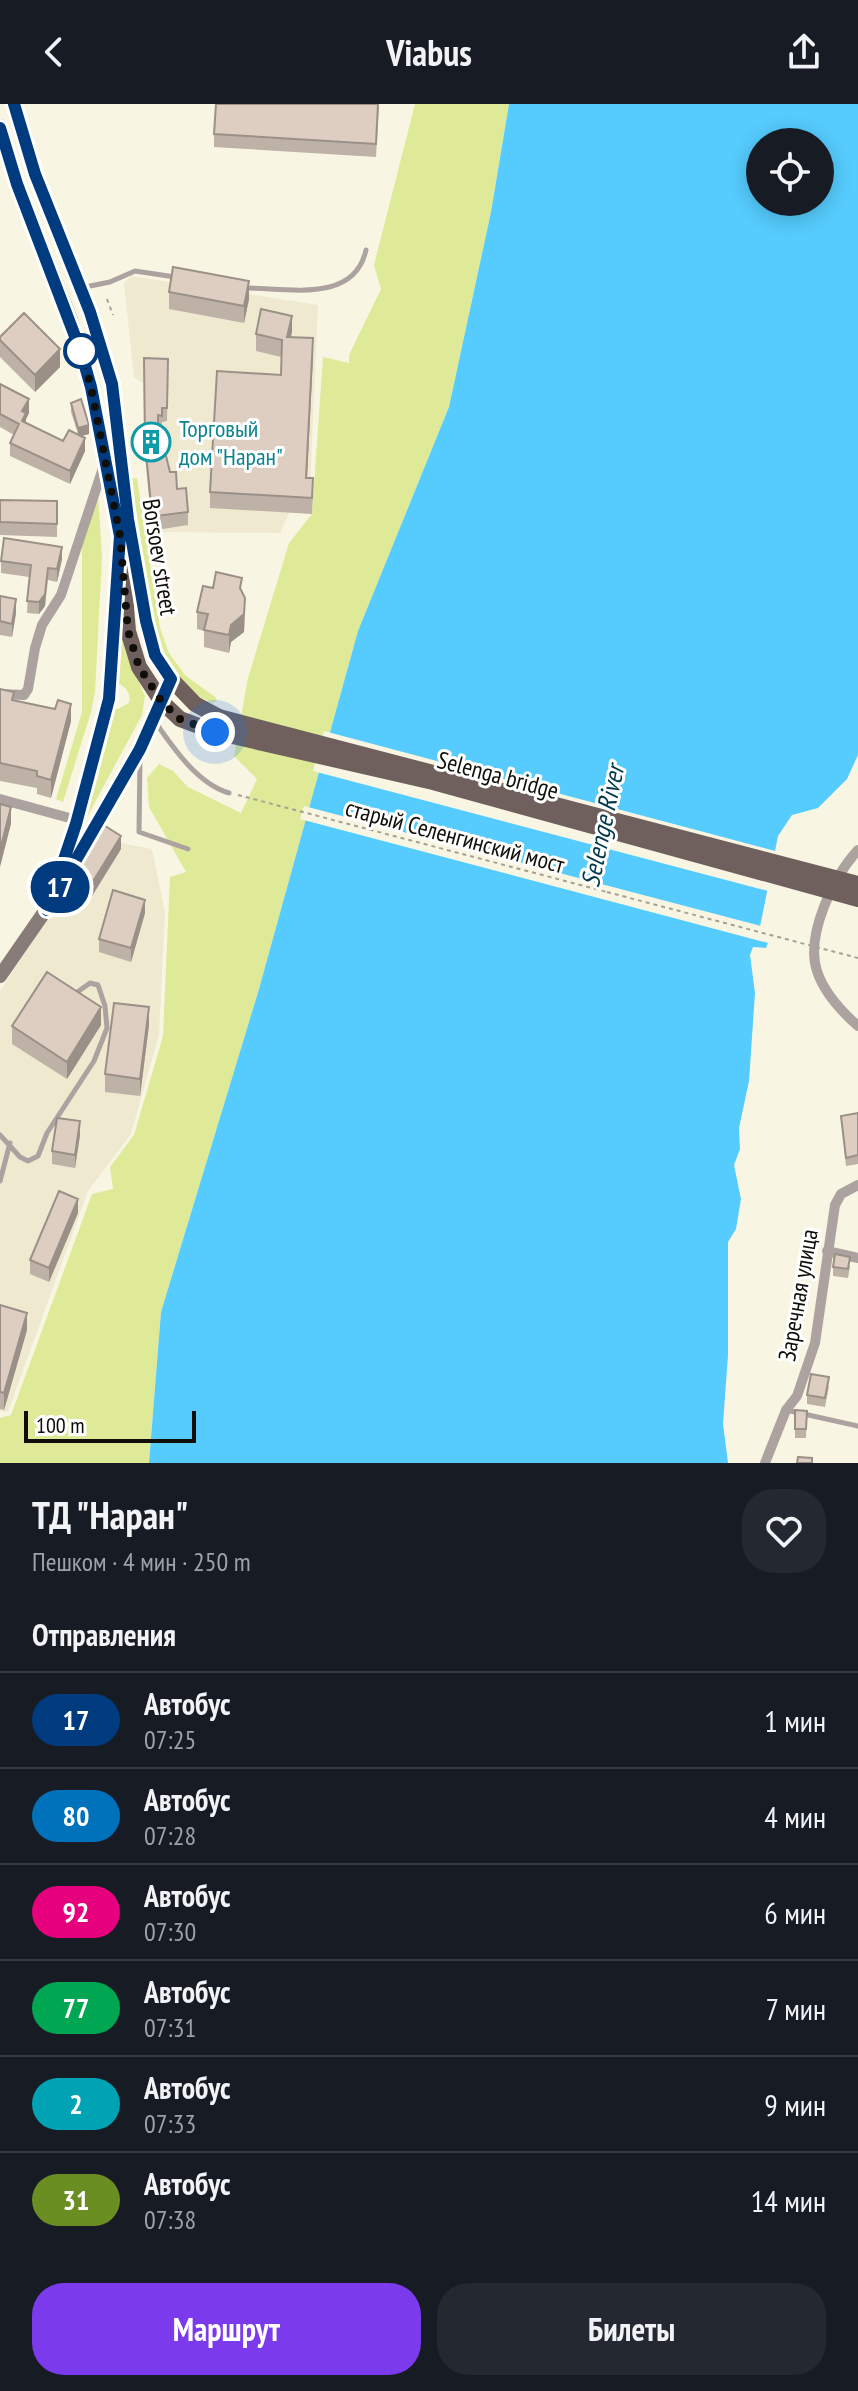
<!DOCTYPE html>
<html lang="ru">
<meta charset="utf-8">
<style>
:root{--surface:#171b24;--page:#242831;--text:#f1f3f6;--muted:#9ea1a6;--line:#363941;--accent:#7c3aed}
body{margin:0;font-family:"PT Sans Narrow",sans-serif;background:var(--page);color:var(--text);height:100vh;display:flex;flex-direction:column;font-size:30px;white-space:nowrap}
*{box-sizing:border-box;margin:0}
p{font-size:26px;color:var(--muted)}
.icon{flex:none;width:44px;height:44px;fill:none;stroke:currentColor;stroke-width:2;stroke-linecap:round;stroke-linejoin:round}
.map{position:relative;height:1359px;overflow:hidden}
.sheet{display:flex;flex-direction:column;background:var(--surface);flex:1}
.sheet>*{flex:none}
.badge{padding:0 16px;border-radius:26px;font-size:28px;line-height:52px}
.fabs{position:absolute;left:746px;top:24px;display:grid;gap:16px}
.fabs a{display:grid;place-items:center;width:88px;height:88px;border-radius:50%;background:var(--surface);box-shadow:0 4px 20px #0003;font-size:40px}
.scale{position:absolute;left:24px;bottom:20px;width:172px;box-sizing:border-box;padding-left:8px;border:4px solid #0f0e08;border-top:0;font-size:22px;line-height:28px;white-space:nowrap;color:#0f0e08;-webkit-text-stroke:6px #fff;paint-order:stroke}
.you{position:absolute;width:40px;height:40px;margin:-20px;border:6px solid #fff;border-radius:50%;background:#1a73e8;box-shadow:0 0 0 12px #1a73e833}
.map>.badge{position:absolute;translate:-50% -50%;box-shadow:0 0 0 4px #fff}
h2{padding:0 32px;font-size:30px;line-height:72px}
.round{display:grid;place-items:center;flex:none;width:84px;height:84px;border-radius:32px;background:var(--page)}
.summary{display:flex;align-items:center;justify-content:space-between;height:136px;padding:0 32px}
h1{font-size:38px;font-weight:700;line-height:60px}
.action{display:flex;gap:16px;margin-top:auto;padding:16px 32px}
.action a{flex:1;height:92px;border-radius:32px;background:var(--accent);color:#fff;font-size:32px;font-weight:700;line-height:92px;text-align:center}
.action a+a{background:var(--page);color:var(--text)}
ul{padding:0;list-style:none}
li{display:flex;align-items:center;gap:24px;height:96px;padding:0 32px;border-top:2px solid var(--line)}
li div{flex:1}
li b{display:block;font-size:30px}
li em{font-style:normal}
li .badge{min-width:88px;font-weight:700;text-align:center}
header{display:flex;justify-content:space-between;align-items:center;height:104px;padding:0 32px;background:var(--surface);font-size:36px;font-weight:700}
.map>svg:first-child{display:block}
</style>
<header><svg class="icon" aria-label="back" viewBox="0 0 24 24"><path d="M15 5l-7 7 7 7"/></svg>Viabus<svg class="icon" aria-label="share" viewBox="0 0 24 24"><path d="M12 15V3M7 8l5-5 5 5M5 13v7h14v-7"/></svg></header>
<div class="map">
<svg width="858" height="1359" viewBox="0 0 858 1359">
<rect width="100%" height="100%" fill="#f9f5e3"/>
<!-- built -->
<path fill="#efe9d0" d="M 131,172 L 318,201 L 310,384 L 293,401 L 280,429 L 152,428 L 145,352 L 143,279 L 134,273 L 124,179 Z
M 101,732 L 126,740 L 152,745 L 165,808 L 159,931 L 131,1030 L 88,1087 L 8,1308 L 0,1307 L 0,887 Z"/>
<!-- green -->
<path fill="#deea97" d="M 415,0 L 509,0 L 491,108 L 449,303 L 358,527 L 259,885 L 161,1208 L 149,1359 L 0,1359 L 0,1314 L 11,1311 L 92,1090 L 113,1085 L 110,1063 L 134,1031 L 163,932 L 170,773 L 186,768 L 149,703 L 147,674 L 159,660 L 173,667 L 188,683 L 241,709 L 257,675 L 234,652 L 248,574 L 289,439 L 312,410 L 323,253 L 349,259 L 349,251 L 381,185 L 374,161 Z
M 137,374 L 160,524 L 169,549 L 185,571 L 215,593 L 217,596 L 213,599 C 146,572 147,498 141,437 C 138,416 134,396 132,375 Z
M 98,390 L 102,453 L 95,588 L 91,608 L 63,698 L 56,695 L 82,608 L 82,423 Z
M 121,527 L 126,549 L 145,592 L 142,611 L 73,739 L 107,605 L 118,605 L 129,599 C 132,585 121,580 110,575 Z"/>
<!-- water -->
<path fill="#55ccfd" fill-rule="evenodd" d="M 509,0 L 858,0 L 858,651 L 847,675 L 818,704 L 792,711 L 778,732 L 760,823 L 771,830 L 766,844 L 753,843 L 750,851 L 755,889 L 749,977 L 739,1024 L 740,1045 L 734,1061 L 741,1095 L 736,1125 L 728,1138 L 728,1251 L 723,1320 L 728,1359 L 149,1359 L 161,1208 L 259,885 L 358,527 L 449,303 L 491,108 ZM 760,38 L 820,38 L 820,98 L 760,98 Z"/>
<!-- pier -->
<path fill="#f9f5e3" d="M 324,627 L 779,748 L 772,788 L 313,667 Z
M 304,702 L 769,824 L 775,831 L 772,840 L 300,715 Z"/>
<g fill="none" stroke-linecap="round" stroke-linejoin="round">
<!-- path -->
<path stroke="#a5a294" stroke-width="2" stroke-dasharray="4 4" stroke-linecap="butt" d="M 107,195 L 113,211
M 238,691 L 607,788"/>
<!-- lane -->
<path stroke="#aca3a1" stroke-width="5" d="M 85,183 L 110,178 L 135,167 L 175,173
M 244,184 C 288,184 354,200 366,146
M 156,619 C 174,645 198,680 229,689
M 140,654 L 139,728 L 188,745
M 0,1031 L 20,1053 L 28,1057 L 38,1052 L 47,1029 L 94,957 L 107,924 L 105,902 L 98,881 L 90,879 L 76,889
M 0,1077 L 10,1039
M 786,1306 L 858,1322"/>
<!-- street -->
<path stroke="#aca3a1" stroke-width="10" d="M 0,590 L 24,591 L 28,585 L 35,544 L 42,521 L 61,491 L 104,361
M 0,695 L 77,716
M 858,746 C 834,772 805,831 817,867 C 824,889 841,907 858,922
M 827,1147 L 858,1154
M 765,1359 L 786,1306 L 797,1292 L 815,1239 L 835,1101 L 841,1090 L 858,1081"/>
<!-- secondary -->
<path stroke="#887c79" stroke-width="14" d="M 62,779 L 140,645 L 171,575
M 47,806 L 76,720 L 109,595 L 118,468
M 0,872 L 52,797"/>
<!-- primary -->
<path stroke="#6f605d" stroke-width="16" d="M 14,0 L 35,70 L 90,208 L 112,280 L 128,415 L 146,517 L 155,551 L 171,575 L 195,600 L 219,613
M 0,23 L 17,80 L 70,216 L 91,283 L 120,432 L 128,527 L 139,563 L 162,598 L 180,615 L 215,628"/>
<!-- path-bridge -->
<path stroke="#a5a294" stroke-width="2" stroke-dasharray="4 4" stroke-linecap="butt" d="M 607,788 L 858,854"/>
<!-- primary-bridge -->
<path stroke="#6f605d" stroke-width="16" d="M 219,613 L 858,780
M 215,628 L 433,678 L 858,795"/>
</g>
<!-- wall -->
<path fill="#beb1a6" d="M 379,0 L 376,53 L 214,43 L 214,30 Z
M 169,188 L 249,195 L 244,219 L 169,205 Z
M 292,228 L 290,233 L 313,251 L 307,374 L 313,391 L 312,410 L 210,404 L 210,388 L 281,271 L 281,253 L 256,247 L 256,230 Z
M 0,233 L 60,263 L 35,288 L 0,253 Z
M 144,254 L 168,255 L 167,317 L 162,318 L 162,325 L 158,324 L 158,352 L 170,368 L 188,408 L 188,421 L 156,426 L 152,423 L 145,352 Z
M 0,280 L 29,309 L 26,315 L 26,319 L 63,337 L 78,330 L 71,308 L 71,299 L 89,330 L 81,332 L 85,347 L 70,380 L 10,352 L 10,339 L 14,331 L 0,323 Z
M 0,396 L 57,397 L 57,433 L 0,431 Z
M 62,455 L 57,478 L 48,476 L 45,502 L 39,510 L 27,509 L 29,473 L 1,469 L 1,457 Z
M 242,489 L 245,512 L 244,528 L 231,538 L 229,549 L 204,543 L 204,527 L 197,525 L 197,508 Z
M 0,492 L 16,509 L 12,533 L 0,531 Z
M 0,585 L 14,597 L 71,617 L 51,694 L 37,690 L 37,684 L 0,677 Z
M 121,745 L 84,805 L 65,793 L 65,780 Z
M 145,809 L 131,858 L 99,848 L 99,835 Z
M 101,921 L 67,975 L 12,940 L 12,922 Z
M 149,921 L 140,992 L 105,988 L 105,970 Z
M 858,1009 L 858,1060 L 846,1062 L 841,1012 Z
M 80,1031 L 75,1064 L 52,1060 L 52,1047 Z
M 78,1109 L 49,1178 L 30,1170 L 30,1156 Z
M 850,1162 L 848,1174 L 833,1172 L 833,1163 Z
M 0,1201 L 27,1226 L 4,1306 L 0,1305 Z
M 829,1282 L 825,1303 L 807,1300 L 807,1291 Z
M 795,1306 L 807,1307 L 806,1334 L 795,1334 Z"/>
<!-- shaded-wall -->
<path fill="#9b9087" d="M 249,177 L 249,195 L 244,219 L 244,202 Z
M 292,212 L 292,228 L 287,250 L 287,233 Z
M 313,234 L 313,251 L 306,390 L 306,374 Z
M 60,245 L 60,263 L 35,288 L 35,271 Z
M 29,295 L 29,309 L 26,315 L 26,322 L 22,330 L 22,307 Z
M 89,321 L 89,330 L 78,333 L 78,324 Z
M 85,334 L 85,347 L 70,380 L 70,367 Z
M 62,443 L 62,455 L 57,478 L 57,465 Z
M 48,464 L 45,502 L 39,510 L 39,498 Z
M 245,494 L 244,528 L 231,538 L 229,549 L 229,531 L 231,521 Z
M 16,495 L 16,509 L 12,533 L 12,520 Z
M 71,600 L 71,617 L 51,694 L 51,676 Z
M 11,703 L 11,720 L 0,763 L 0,746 Z
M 121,732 L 121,745 L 84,805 L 84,792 Z
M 145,796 L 145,809 L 131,858 L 131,844 Z
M 101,903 L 101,921 L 67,975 L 67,958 Z
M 149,903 L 149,921 L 140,992 L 140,975 Z
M 80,1017 L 80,1031 L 75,1064 L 75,1051 Z
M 78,1095 L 78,1109 L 49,1178 L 49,1164 Z
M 27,1209 L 27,1226 L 4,1306 L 4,1289 Z"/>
<!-- building -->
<path fill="#ddcec1" stroke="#9b9087" stroke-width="2" d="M 216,0 L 378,0 L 376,40 L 214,30 Z
M 173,163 L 249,177 L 244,202 L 169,188 Z
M 261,205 L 292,212 L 287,233 L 313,234 L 306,374 L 313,374 L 312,394 L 210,388 L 217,267 L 281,271 L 282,236 L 256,230 Z
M 24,209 L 60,245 L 35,271 L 0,236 L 0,233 Z
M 144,254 L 168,255 L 167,304 L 162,304 L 162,312 L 158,311 L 158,352 L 166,352 L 170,368 L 176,368 L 177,385 L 186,384 L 188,408 L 156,412 L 152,410 L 145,339 Z
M 0,280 L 29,295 L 22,307 L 26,309 L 22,317 L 63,337 L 69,326 L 85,334 L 70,367 L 10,339 L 19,320 L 0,310 Z
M 81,295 L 89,321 L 78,324 L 71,299 Z
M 0,396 L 57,397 L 57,420 L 0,418 Z
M 4,434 L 62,443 L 57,465 L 48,464 L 45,490 L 39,498 L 27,497 L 31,461 L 1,457 Z
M 216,468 L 242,474 L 240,484 L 245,494 L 244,510 L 231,521 L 229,531 L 204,526 L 208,510 L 197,508 L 203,482 L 213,484 Z
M 0,492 L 16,495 L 12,520 L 0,517 Z
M 0,585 L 14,588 L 12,596 L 55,605 L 58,596 L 71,600 L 51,676 L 37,672 L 37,667 L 0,659 Z
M 0,700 L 11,703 L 0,746 Z
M 102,720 L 121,732 L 84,792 L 65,780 Z
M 113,786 L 145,796 L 131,844 L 99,835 Z
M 47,868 L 101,903 L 67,958 L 12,922 Z
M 114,899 L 149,903 L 140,975 L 105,970 Z
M 858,1009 L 858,1051 L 846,1054 L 841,1012 Z
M 57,1014 L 80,1017 L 75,1051 L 52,1047 Z
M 59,1087 L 78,1095 L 49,1164 L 30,1156 Z
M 835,1150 L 850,1153 L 848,1165 L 833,1163 Z
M 0,1201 L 27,1209 L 4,1289 L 0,1288 Z
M 811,1270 L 829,1273 L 825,1294 L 807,1291 Z
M 795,1306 L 807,1307 L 806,1325 L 795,1325 Z
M 798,1353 L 812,1354 L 812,1359 L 797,1359 Z"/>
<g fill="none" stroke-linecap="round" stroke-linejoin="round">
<defs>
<path id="line" d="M 0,24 L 17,80 L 81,248 L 91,283 L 120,432 L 109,595 L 76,720 L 47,806 L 140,645 L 171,575 L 155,551 L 146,517 L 128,415 L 112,280 L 90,208 L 35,70 L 14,0"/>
</defs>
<!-- line casing -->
<use href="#line" stroke="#fff" stroke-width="18"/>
<!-- line -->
<use href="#line" stroke="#003b80" stroke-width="12"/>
<!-- walk -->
<path stroke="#0f0e08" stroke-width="8" stroke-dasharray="0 14.4" d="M 81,247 L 91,283 L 120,432 L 128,527 L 139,563 L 162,598 L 180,615 L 215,628"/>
</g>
<!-- icons -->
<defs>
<symbol id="building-ring" viewBox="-11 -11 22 22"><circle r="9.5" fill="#fff" stroke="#0f9aa8" stroke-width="1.5"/><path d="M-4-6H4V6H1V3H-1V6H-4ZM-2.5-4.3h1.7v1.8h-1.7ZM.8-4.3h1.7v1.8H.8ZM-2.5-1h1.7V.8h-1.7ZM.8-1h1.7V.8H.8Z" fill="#0f9aa8"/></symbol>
</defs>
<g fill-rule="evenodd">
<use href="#building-ring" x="129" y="316" width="44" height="44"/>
</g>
<!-- markers -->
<circle fill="#fff" stroke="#003b80" stroke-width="4" cx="81" cy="247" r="16"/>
<g text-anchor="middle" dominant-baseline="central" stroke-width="6" stroke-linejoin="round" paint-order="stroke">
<!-- culture labels -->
<g font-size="24" fill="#0d838f" stroke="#fff" text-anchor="start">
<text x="179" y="324">Торговый<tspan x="179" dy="28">дом "Наран"</tspan></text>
</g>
<!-- street labels -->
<g font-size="24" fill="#0f0e08" stroke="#fff">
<text transform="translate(160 453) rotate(81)">Borsoev street</text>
<text transform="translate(498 671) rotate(15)">Selenga bridge</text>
<text transform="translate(455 732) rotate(15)">старый Селенгинский мост</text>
<text transform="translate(798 1191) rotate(-80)">Заречная улица</text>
</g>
<!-- water labels -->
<g font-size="26" font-style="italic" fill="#00374a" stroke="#fff">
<text transform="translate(602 722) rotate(-78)">Selenge River</text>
</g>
</g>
</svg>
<div class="fabs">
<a><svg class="icon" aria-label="locate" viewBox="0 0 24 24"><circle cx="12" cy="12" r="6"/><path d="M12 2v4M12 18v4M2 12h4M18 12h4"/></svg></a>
</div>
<div class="scale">100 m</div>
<div class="you" style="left:215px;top:628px"></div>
<b class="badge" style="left:60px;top:783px;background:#003b80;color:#fff">17</b>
</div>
<section class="sheet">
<div class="summary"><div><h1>ТД &quot;Наран&quot;</h1><p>Пешком · 4 мин · 250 m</p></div><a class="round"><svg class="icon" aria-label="heart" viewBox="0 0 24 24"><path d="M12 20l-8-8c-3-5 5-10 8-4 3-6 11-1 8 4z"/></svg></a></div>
<h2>Отправления</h2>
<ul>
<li><span class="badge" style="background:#003b80;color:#fff">17</span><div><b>Автобус</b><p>07:25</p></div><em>1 мин</em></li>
<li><span class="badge" style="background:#0072bc;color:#fff">80</span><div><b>Автобус</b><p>07:28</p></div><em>4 мин</em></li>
<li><span class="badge" style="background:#e6007e;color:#fff">92</span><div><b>Автобус</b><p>07:30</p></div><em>6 мин</em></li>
<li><span class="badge" style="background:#00a651;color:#fff">77</span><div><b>Автобус</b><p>07:31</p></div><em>7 мин</em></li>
<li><span class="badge" style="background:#00a3b4;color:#fff">2</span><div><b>Автобус</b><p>07:33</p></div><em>9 мин</em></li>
<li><span class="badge" style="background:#6b8e23;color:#fff">31</span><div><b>Автобус</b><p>07:38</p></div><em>14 мин</em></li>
</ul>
<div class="action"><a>Маршрут</a><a>Билеты</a></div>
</section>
